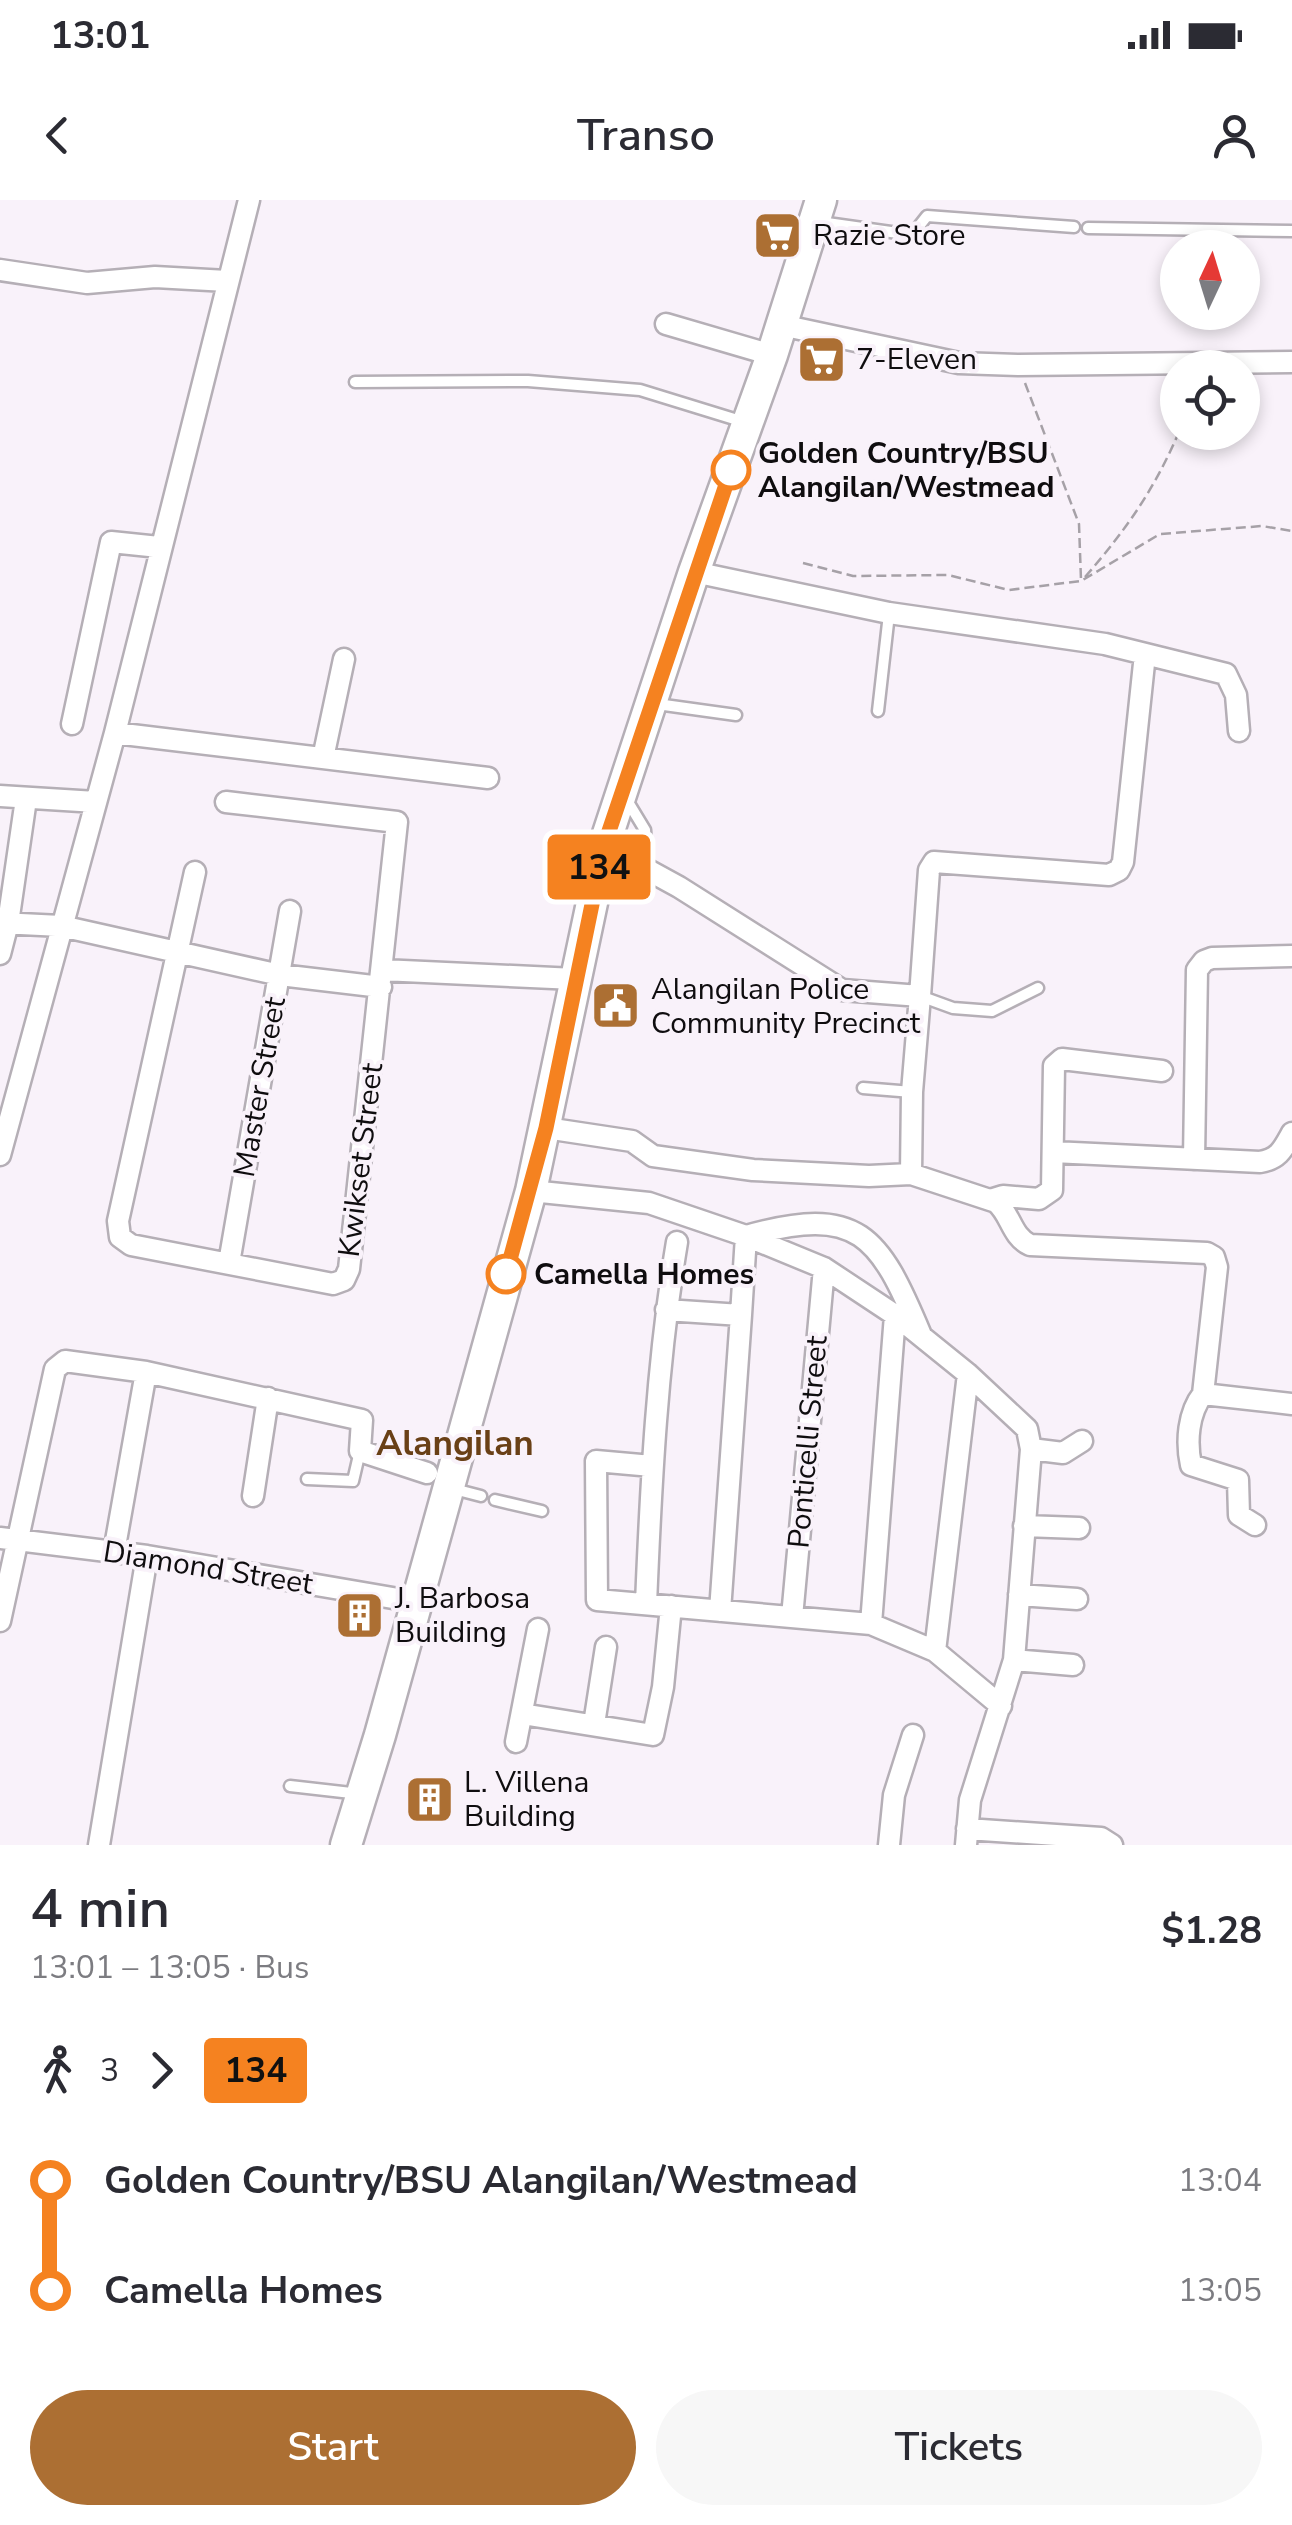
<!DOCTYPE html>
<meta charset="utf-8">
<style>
:root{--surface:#fff;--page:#f7f7f7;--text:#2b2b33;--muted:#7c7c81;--accent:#ac6f33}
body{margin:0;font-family:"Nunito Sans",sans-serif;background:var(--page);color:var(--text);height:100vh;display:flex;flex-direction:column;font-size:38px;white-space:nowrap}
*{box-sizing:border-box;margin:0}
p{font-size:32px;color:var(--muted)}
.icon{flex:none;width:55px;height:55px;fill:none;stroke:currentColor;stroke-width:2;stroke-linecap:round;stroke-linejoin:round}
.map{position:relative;height:1645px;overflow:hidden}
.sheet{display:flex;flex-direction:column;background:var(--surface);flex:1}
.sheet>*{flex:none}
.badge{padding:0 20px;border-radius:8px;font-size:35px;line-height:65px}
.needle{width:65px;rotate:4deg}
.controls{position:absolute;left:1160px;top:30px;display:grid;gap:20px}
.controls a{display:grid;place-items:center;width:100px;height:100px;border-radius:50%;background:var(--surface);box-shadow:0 5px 15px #0003;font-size:50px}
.map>.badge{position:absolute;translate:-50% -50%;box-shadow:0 0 0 5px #fff}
.legs{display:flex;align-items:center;gap:15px;height:110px;padding:0 30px;font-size:32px}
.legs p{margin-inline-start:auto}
.overview{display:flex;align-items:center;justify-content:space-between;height:170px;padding:0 30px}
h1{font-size:55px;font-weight:600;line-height:75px}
.primary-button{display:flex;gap:20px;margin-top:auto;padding:20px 30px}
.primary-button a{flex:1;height:115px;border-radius:60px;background:var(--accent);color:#fff;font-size:40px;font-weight:600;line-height:115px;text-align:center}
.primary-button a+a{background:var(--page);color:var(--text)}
ul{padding:0 30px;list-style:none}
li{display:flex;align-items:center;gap:35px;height:110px;font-size:38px}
li i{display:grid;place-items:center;width:15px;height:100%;margin:0 12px;background:currentColor}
li i::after{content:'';width:25px;height:25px;margin:-12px;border:8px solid;border-radius:50%;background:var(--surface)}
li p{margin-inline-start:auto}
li:first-child i{background:linear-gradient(#0000 50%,currentColor 0)}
li:last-child i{background:linear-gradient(currentColor 50%,#0000 0)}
.status{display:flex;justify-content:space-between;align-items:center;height:70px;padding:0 50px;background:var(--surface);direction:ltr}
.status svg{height:28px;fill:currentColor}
header{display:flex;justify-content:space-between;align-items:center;height:130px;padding:0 30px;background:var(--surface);font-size:45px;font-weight:600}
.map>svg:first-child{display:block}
</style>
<div class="status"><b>13:01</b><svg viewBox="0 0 49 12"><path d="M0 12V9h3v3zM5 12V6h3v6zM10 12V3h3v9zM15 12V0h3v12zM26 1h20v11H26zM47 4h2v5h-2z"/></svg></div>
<header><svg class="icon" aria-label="back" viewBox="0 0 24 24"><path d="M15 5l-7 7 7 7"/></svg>Transo<svg class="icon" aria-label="person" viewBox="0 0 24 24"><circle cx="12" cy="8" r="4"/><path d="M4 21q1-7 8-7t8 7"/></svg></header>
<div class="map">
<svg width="1292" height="1645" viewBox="0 0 1292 1645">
<rect width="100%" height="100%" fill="#f9f2fa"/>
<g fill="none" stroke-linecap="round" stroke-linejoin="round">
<defs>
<path id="lane" d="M 820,22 L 912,35 L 927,16 L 1074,27
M 1088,28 L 1292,31
M 355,182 L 528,181 L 640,190 L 744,222
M 657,504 L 736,515
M 878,511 L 889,414
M 625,597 L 645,630 L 648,669
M 920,796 L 953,808 L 992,811 L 1038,788
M 863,888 L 912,892
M 307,1279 L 353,1281 L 360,1251
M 450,1288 L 481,1296
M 495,1300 L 542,1311
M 290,1586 L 360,1594"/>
<path id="street" d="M 0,70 L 87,83 L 155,77 L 227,81
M 666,124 L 772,155
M 781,125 L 959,163 L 1018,165 L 1292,162
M 694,372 L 889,413 L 1105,444 L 1226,474 L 1236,495 L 1239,531
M 72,524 L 111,342 L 159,347
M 115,533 L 488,578
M 323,558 L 344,459
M 0,596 L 96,602
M 604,646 L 679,687 L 842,790 L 920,796 L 912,892 L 911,974 L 996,1002 C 1011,1014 1011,1036 1030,1045 L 1207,1053 L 1214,1057 L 1217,1067 L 1203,1194 L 1292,1204
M 195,672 L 118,1021 L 120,1037 L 131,1045 L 333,1084 L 344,1080 L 349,1069 L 397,622 L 226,602
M 0,723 L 61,726 L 280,775 L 381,787
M 0,754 L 8,723 L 26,599
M 382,770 L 575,779
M 920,796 L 929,670 L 934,662 L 1109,675 L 1119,670 L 1123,662 L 1145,454
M 546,928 L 632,941 L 653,956 L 753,970 L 869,976 L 911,974
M 1053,952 L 1260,962 C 1279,959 1283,949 1292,933
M 0,955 L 115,533 L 249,0
M 1194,959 L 1197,770 L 1204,761 L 1212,758 L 1292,756
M 531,991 L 649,1003 L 746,1036 L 824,1068 L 895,1115 L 968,1174 L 1027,1229 L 1031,1249 L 1014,1460 L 970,1600 L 966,1645
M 990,1000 L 1003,996 L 1039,999 L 1052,990 L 1054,866 L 1062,859 L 1162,871
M 229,1063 L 290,711
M 666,1110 L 741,1115 L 746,1036 C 859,1004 879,1035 921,1135
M 1203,1194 C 1188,1213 1186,1242 1191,1265 L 1238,1280 L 1239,1315 L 1255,1325
M 1031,1249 L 1063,1253 L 1082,1241
M 652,1266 L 596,1261 L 597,1400 L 871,1424 L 935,1451 L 1001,1506
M 253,1296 L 268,1198
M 1024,1326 L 1079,1328
M 0,1338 L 147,1356 L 416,1402
M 114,1352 L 146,1172
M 1019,1395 L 1077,1399
M 646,1404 C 651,1283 657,1162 677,1042
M 720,1411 L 741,1115
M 792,1417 L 824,1068
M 0,1421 L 55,1169 L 65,1161 L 146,1172 L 362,1220 L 360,1251 L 427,1273
M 871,1424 L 895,1115
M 935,1451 L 968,1174
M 1014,1460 L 1073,1465
M 522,1514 L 653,1535 L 663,1487 L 671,1406
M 594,1524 L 606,1447
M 516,1542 L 538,1429
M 967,1629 L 1101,1638 L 1112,1645
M 99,1645 L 147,1356
M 889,1645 L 894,1595 L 913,1535"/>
<path id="primary" d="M 346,1645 L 380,1535 L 531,991 L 604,646 L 694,372 L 772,155 L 821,0"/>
</defs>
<!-- lane casing -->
<use href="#lane" stroke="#b5afb6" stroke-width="15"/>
<!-- street casing -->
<use href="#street" stroke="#b5afb6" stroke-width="25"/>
<!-- primary casing -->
<use href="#primary" stroke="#b5afb6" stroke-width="35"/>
<!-- path -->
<path stroke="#a6a1a7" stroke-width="2.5" stroke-dasharray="10 5" stroke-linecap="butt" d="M 1025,183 L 1079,324 L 1081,380
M 803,363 L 853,376 L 948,375 L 1009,390 L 1081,381 L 1160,334 L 1262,326 L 1292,331
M 1085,377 C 1126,330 1154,290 1179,232"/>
<!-- lane -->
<use href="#lane" stroke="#fff" stroke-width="10"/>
<!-- street -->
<use href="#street" stroke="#fff" stroke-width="20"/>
<!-- primary -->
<use href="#primary" stroke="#fff" stroke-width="30"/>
</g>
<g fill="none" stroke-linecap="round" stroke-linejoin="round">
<defs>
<path id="line-1" d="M 506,1074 L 546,928 L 604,646 L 731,270"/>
</defs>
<!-- line-1 casing -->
<use href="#line-1" stroke="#fff" stroke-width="22"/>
<!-- line-1 -->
<use href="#line-1" stroke="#f58220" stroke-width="15"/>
</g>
<!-- icons -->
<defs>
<symbol id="supermarket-square" viewBox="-11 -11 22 22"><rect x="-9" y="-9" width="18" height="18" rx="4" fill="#ac6f33" stroke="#f9f2fa"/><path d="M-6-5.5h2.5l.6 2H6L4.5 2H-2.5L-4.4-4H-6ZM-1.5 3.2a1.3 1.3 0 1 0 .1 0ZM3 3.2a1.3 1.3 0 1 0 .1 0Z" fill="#fff"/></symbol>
<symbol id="civic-square" viewBox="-11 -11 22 22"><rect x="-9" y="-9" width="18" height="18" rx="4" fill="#ac6f33" stroke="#f9f2fa"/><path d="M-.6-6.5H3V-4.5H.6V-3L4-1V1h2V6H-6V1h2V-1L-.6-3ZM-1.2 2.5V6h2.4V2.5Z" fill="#fff"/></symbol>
<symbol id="building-square" viewBox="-11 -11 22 22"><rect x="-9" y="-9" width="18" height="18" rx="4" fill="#ac6f33" stroke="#f9f2fa"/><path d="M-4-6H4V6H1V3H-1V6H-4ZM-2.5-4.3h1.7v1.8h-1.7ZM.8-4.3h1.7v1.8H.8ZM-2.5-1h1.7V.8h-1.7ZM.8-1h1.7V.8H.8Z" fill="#fff"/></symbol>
</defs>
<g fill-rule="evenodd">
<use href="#supermarket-square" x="750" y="8" width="55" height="55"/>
<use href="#supermarket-square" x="794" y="132" width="55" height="55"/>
<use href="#civic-square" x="588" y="778" width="55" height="55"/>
<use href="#building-square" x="332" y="1388" width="55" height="55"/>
<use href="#building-square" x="402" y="1572" width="55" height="55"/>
</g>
<!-- markers -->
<g fill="#fff" stroke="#f58220" stroke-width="5">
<circle cx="731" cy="270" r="18"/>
<circle cx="506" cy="1074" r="18"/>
</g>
<g text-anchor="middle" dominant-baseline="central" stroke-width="8" stroke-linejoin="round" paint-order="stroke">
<!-- poi labels -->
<g font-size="30" fill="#0f0d0f" stroke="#f9f2fa" text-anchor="start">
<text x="813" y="35">Razie Store</text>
<text x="856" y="159">7-Eleven</text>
<text x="651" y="789">Alangilan Police<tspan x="651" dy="34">Community Precinct</tspan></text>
<text x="395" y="1398">J. Barbosa<tspan x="395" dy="34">Building</tspan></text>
<text x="464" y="1582">L. Villena<tspan x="464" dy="34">Building</tspan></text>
</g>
<!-- stop labels -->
<g font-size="30" font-weight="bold" fill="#0f0d0f" stroke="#f9f2fa" text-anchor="start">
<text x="758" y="253">Golden Country/BSU<tspan x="758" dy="34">Alangilan/Westmead</tspan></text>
<text x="534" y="1074">Camella Homes</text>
</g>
<!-- street labels -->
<g font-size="30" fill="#0f0d0f" stroke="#f9f2fa">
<text transform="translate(260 887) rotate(-80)">Master Street</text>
<text transform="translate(361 960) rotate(-83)">Kwikset Street</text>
<text transform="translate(808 1242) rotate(-85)">Ponticelli Street</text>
<text transform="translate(208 1368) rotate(9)">Diamond Street</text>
</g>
<!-- quarter labels -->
<g font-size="35" font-weight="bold" fill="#694016" stroke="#f9f2fa">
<text x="455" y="1243">Alangilan</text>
</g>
</g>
</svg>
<div class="controls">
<a><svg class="needle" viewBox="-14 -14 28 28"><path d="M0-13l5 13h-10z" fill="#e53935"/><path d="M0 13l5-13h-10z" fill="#7c7c81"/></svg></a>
<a><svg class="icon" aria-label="locate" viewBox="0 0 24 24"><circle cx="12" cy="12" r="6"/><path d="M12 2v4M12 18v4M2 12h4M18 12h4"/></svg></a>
</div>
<b class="badge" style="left:599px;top:667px;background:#f58220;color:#111">134</b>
</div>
<section class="sheet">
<div class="overview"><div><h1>4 min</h1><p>13:01 – 13:05 · Bus</p></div><b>$1.28</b></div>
<div class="legs"><svg class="icon" aria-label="walk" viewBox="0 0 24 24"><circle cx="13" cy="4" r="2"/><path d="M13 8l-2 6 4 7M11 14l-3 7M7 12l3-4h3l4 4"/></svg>3<svg class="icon" aria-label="forward" viewBox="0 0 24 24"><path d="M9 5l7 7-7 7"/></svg><b class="badge" style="background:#f58220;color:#111">134</b></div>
<ul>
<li><i style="color:#f58220"></i><b>Golden Country/BSU Alangilan/Westmead</b><p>13:04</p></li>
<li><i style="color:#f58220"></i><b>Camella Homes</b><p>13:05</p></li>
</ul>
<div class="primary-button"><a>Start</a><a>Tickets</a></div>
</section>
